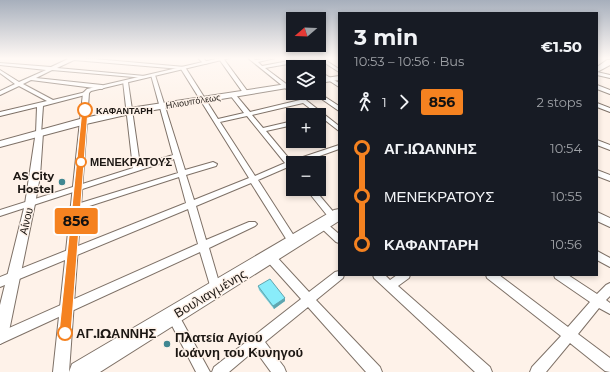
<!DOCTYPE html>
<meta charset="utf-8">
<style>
:root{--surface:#171b24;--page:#20242c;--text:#f1f3f6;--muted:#9ea1a6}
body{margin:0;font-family:Montserrat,sans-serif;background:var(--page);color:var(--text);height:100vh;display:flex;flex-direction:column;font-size:15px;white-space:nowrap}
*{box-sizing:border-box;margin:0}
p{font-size:13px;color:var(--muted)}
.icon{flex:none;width:22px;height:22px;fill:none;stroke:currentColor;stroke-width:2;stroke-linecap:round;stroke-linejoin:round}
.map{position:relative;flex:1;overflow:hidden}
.side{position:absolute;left:338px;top:12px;width:260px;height:264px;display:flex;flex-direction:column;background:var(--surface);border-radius:0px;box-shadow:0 2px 6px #0003}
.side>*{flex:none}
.badge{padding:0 8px;border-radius:3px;font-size:14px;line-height:26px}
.needle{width:26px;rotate:251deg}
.tools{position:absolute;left:286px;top:12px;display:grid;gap:8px}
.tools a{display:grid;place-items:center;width:40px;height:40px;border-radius:0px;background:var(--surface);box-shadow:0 2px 6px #0003;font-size:20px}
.map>.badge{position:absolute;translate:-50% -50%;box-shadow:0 0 0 2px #fff}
.legs{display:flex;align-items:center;gap:6px;height:44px;padding:0 16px;font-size:13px}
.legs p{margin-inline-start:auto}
.headline{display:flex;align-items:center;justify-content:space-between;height:68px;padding:0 16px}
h1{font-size:22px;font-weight:700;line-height:30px}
ul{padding:0 16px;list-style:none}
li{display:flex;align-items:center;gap:14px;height:48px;font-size:15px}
li i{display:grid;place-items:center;width:6px;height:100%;margin:0 5px;background:currentColor}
li i::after{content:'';width:10px;height:10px;margin:-5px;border:3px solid;border-radius:50%;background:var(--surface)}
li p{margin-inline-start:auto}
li:first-child i{background:linear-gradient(#0000 50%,currentColor 0)}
li:last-child i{background:linear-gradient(currentColor 50%,#0000 0)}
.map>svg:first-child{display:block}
</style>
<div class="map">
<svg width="610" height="372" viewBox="0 0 610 372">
<rect width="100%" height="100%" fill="#fef2e9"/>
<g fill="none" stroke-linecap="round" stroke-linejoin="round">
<defs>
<path id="minor" d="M 66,58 L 83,58 L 185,67 L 218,119 L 244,113 L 230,95 L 233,93 L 235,94 L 250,112 L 300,100 L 248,58 L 253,58 L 255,60 L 275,58 L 258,62 L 262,66 L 299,59 L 314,58 L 304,61 L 313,67 L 308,67 L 299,62 L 265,68 L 293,89 L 293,93 L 297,93 L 339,126 L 339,131 L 303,103 L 252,115 L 263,128 L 293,121 L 293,125 L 266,131 L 291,161 L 339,145 L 339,149 L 300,163 L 293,163 L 293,169 L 288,167 L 258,180 L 296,239 L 298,242 L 296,245 L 293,246 L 290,245 L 251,183 L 196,206 L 206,240 L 249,222 L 255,222 L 257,224 L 255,226 L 209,248 L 221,289 L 220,292 L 216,294 L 212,292 L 200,252 L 0,344 L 0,332 L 198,244 L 188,209 L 0,287 L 0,277 L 186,203 L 179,177 L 77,210 L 74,209 L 73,207 L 74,205 L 178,173 L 174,159 L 0,216 L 0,210 L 133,168 L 123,81 L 128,82 L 140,165 L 173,155 L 151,75 L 153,74 L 155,75 L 185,170 L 213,162 L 217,164 L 216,166 L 186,175 L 194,200 L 249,178 L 181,69 L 74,60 L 57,68 L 145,76 L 147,77 L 145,78 L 52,70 L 36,78 L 102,85 L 105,87 L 102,89 L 31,80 L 23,84 L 53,100 L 86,92 L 89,94 L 43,106 L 41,134 L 37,134 L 36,133 L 37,107 L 0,116 L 0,112 L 47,101 L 19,86 L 0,95 L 0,91 L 15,84 L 0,73 L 0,70 L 19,82 L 46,70 L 0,65 L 0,63 L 51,67 L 68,59 ZM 247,116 L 285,163 L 255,176 L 220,122 Z
M 198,58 L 203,58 L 208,63 L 204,64 Z
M 219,58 L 223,58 L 248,92 L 248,94 L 244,94 L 219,59 Z
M 317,58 L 322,58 L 339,69 L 339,72 Z
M 319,71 L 339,83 L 339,87 L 319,74 Z
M 597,72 L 610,75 L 610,78 L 597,75 Z
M 597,85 L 610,90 L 610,94 L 597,89 Z
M 313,93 L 319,93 L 339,106 L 339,111 Z
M 597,103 L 610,108 L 610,112 L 597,107 Z
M 597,140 L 610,145 L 610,150 L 597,145 Z
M 306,189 L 314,189 L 336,215 L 337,217 L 336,219 L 330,219 Z
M 322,221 L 325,222 L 339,234 L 339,243 L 336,242 L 319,226 L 317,224 L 319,222 Z
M 597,251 L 610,258 L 610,267 L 597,260 Z
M 270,253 L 274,254 L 309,292 L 335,272 L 339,271 L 339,275 L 344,275 L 343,278 L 316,300 L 380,367 L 382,372 L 366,372 L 308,307 L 265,342 L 284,367 L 286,372 L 271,372 L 255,350 L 229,372 L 212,372 L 214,367 L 301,299 L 266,260 L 265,257 L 266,254 Z
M 373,275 L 385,275 L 390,280 L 397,275 L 410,275 L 409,278 L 398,286 L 490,367 L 492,372 L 475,372 L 374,278 Z
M 486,275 L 499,275 L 568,327 L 590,302 L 555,278 L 554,275 L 568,275 L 597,294 L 606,285 L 610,283 L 610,296 L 606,300 L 610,303 L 610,314 L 599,308 L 578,334 L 610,358 L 610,372 L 605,371 L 570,343 L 546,372 L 530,372 L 532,367 L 561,336 L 487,278 Z
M 173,310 L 177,312 L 210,372 L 196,372 L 167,316 L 169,312 Z"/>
<path id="tertiary" d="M 220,58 L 230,58 L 91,91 L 89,93 L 69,372 L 53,372 L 83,93 L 87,89 Z
M 36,131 L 42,131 L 43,133 L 40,176 L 35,204 L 8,336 L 5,341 L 0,344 L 0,305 L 25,204 Z
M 597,170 L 610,175 L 610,181 L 597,176 Z
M 597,212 L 610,218 L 610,227 L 597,221 Z"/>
<path id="primary" d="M 607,60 L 610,60 L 610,65 L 597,72 L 597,67 Z
M 339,76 L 339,80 L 319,83 L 319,79 Z
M 293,83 L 293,87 L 130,114 L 86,124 L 0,147 L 0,141 L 80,119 L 130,108 Z
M 339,209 L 339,221 L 100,372 L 69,372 L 72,364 L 334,210 Z"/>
</defs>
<!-- minor casing -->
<use href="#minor" stroke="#7e7167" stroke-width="2"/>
<!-- tertiary casing -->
<use href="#tertiary" stroke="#7e7167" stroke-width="2"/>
<!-- primary casing -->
<use href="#primary" stroke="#7e7167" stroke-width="2"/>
<!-- minor -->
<use href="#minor" fill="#fff" fill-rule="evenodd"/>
<!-- tertiary -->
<use href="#tertiary" fill="#fff" fill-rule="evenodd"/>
<!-- primary -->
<use href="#primary" fill="#fff" fill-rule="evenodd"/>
</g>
<!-- wall -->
<path fill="#76cbd7" d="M 258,286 L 285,298 L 285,301 L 274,309 L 259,290 Z"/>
<!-- shaded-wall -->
<path fill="#60a5af" d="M 285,298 L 285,301 L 274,309 L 273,306 Z"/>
<!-- building -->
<path fill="#89ecfa" stroke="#60a5af" d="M 270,279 L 285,298 L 273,306 L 258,286 Z"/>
<!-- sky -->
<linearGradient id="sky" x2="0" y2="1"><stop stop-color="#a7afbc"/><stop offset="0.53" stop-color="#fff9f5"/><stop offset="1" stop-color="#fff9f5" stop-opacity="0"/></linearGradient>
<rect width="610" height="110" fill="url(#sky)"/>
<!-- line-1 -->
<path fill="#f58220" stroke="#fff" d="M 85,108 L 88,110 L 71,333 L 70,337 L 65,339 L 61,337 L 59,333 L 82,110 Z"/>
<!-- markers -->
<g fill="#fff" stroke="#f58220" stroke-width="2">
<circle cx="85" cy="110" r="7"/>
<circle cx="81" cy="162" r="5"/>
<circle cx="65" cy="333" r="7"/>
</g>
<g fill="#408791" stroke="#fef2e9" stroke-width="1.5">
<circle cx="62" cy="182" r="4"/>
<circle cx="167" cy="344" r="4"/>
</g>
<g text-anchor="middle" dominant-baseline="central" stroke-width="3" stroke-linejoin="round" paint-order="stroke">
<!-- far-street labels -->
<g font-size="9" fill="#1c1713" stroke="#fef2e9">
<text transform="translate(193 101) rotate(-9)">Ηλιουπόλεως</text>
</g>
<!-- far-stop labels -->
<g font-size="9" font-weight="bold" fill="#1c1713" stroke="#fef2e9" text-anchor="start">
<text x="96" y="110">ΚΑΦΑΝΤΑΡΗ</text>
</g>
<!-- stop labels -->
<g font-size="11" font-weight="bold" fill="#1c1713" stroke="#fef2e9" text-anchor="start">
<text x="90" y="162">ΜΕΝΕΚΡΑΤΟΥΣ</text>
</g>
<!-- poi labels -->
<g font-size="11" font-weight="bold" fill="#1c1713" stroke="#fef2e9" text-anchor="end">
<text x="54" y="176">AS City<tspan x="54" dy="13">Hostel</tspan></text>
</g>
<!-- street labels -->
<g font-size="11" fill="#1c1713" stroke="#fef2e9">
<text transform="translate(26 221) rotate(-77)">Αίνου</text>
</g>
<!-- near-street labels -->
<g font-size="13" fill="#1c1713" stroke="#fef2e9">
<text transform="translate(210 293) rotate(-31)">Βουλιαγμένης</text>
</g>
<!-- near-stop labels -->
<g font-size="13" font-weight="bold" fill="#1c1713" stroke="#fef2e9" text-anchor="start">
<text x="76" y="333">ΑΓ.ΙΩΑΝΝΗΣ</text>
</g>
<!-- near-poi labels -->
<g font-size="13" font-weight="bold" fill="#1c1713" stroke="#fef2e9" text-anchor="start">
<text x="175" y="337">Πλατεία Αγίου<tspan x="175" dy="15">Ιωάννη του Κυνηγού</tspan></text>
</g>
</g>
</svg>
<div class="tools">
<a><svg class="needle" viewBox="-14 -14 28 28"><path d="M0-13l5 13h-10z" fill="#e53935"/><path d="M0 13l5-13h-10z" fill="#9ea1a6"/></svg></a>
<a><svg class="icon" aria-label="layers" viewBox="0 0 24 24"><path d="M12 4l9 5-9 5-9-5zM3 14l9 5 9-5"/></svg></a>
<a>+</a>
<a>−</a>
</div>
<b class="badge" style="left:76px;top:221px;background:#f58220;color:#111">856</b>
<section class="side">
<div class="headline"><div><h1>3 min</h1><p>10:53 – 10:56 · Bus</p></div><b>€1.50</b></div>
<div class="legs"><svg class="icon" aria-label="walk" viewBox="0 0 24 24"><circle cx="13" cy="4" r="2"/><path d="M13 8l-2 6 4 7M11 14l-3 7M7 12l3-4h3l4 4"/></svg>1<svg class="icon" aria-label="forward" viewBox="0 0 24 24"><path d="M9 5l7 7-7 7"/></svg><b class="badge" style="background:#f58220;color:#111">856</b><p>2 stops</p></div>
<ul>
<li><i style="color:#f58220"></i><b>ΑΓ.ΙΩΑΝΝΗΣ</b><p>10:54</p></li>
<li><i style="color:#f58220"></i><span>ΜΕΝΕΚΡΑΤΟΥΣ</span><p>10:55</p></li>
<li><i style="color:#f58220"></i><b>ΚΑΦΑΝΤΑΡΗ</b><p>10:56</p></li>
</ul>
</section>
</div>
